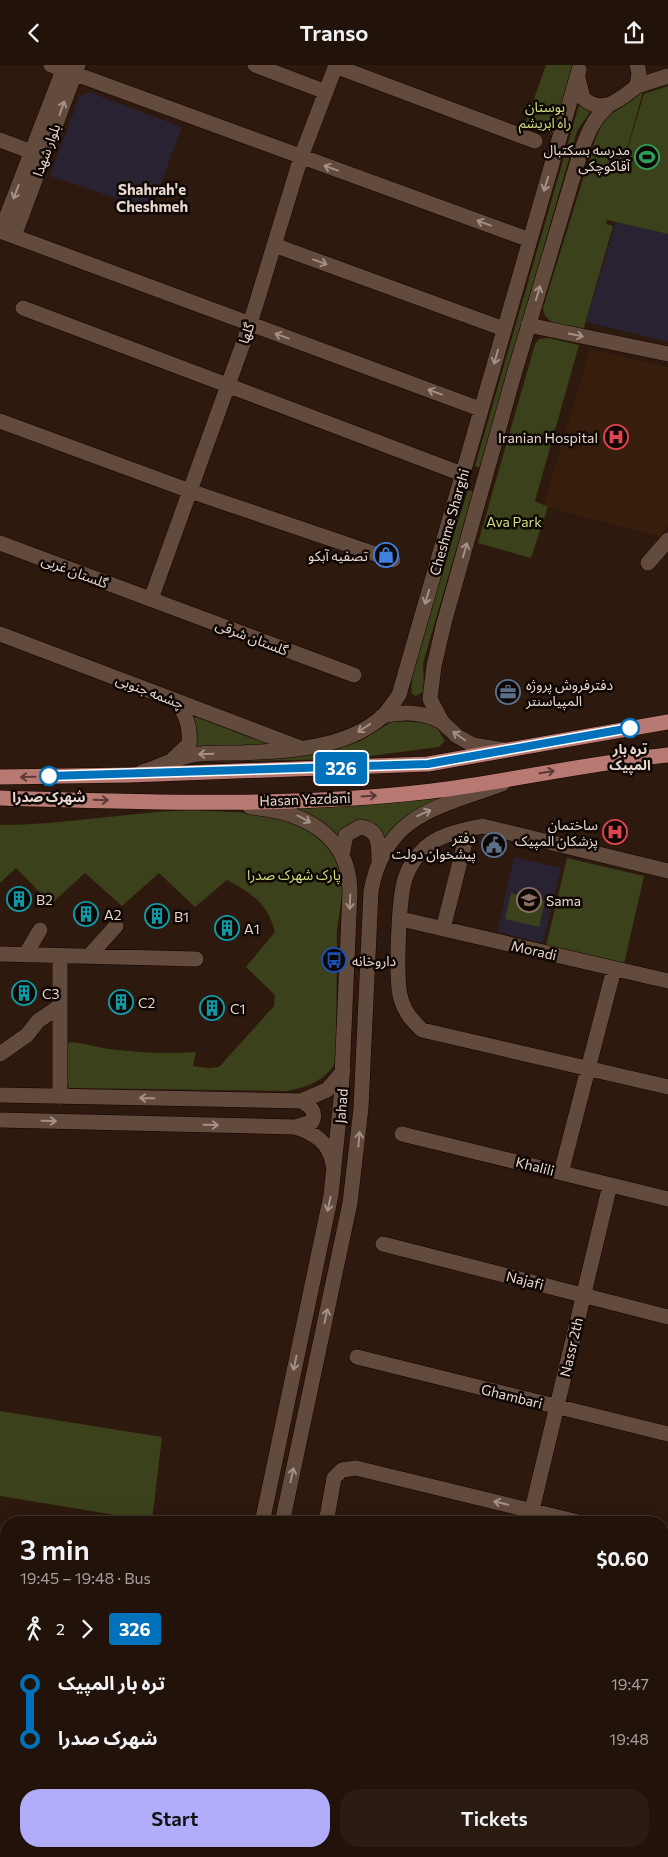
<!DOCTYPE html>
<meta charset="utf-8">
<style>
:root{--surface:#22130a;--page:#2a1c13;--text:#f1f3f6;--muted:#a29e9c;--line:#3f322b;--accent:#b1adfa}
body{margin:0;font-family:Commissioner,"Noto Sans Arabic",sans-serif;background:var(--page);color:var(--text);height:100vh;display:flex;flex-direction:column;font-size:19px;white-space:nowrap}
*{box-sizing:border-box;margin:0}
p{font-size:16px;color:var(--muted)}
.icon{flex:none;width:28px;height:28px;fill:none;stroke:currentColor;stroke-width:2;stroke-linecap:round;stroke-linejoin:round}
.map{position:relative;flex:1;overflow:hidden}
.side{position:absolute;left:0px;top:1451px;width:669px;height:341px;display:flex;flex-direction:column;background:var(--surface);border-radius:20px 20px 0 0;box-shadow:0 5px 20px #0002,0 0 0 1px var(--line)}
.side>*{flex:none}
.badge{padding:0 10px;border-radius:4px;font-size:18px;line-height:32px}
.map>.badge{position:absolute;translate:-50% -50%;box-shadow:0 0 0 2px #fff}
.legs{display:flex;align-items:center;gap:8px;height:55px;padding:0 20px;font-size:16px}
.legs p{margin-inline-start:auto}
.summary{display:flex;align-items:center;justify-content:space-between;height:85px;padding:0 20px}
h1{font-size:28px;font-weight:600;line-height:38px}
.button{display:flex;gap:10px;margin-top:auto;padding:10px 20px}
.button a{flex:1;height:58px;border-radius:20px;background:var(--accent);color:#111;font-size:20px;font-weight:600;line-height:58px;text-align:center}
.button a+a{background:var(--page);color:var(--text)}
ul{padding:0 20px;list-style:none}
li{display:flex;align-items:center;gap:18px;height:55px;font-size:19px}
li i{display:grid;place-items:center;width:8px;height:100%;margin:0 6px;background:currentColor}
li i::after{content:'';width:12px;height:12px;margin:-6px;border:4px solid;border-radius:50%;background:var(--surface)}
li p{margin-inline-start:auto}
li:first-child i{background:linear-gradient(#0000 50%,currentColor 0)}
li:last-child i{background:linear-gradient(currentColor 50%,#0000 0)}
header{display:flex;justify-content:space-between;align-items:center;height:65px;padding:0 20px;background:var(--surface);font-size:22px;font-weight:600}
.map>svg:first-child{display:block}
</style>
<header><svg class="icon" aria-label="back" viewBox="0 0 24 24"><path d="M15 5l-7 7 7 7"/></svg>Transo<svg class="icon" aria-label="share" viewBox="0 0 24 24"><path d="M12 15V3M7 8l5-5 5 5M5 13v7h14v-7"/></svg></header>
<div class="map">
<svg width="668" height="1792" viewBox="0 0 668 1792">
<rect width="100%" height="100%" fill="#2d190d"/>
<!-- built -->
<path fill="#371d0c" d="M 590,284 L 668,302 L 668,461 L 660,472 L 543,441 Z"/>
<!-- education -->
<path fill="#292232" d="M 89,27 L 182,62 L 151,145 L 50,111 L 79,32 Z
M 616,157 L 668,169 L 668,277 L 586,257 Z
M 514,792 L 561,803 L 543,878 L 497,867 Z"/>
<!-- green -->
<path fill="#3b411b" d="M 546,0 L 576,0 L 554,69 L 525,59 Z
M 668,21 L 668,169 L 607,155 L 606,159 L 613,161 L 583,266 C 569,262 544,261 543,243 L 595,75 L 601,61 L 610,50 L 643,27 L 620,109 L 644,29 Z
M 579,40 L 590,47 L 577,66 L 480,403 L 475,401 Z
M 549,273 L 579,280 L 535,436 L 548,442 L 531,493 L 478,478 L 535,279 L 539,274 Z
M 468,425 L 473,427 L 423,598 L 424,626 L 416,631 L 412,629 C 406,606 458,458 468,425 Z
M 190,646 L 288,681 L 192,685 C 197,670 198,660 190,646 Z
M 393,656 L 434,658 L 445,676 L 439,682 L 347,694 L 192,697 L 194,693 L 320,687 L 360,676 Z
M 448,733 C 416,745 402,752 383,780 L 375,763 L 339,780 L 285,743 L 330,742 Z
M 192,745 L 249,748 L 288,752 L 326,777 L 340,802 L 343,824 L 337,864 L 336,997 C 324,1016 310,1021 288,1026 L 69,1023 C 66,1008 64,992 69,977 C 86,978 102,984 119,985 C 144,988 170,989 196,987 L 193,1001 L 208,1003 L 219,1002 L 274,941 L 275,930 L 246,902 L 275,867 C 268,839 252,828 227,815 L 195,842 L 159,808 L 122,841 L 85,808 L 51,839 L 16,803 L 0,818 L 0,760 C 64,760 128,747 192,745 Z
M 567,793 L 644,811 L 624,899 L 546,881 Z
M 511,828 L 545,836 L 539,862 L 505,854 Z
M 0,1346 L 162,1372 L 152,1456 L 0,1431 Z
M 502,1786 L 533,1786 L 555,1792 L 501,1792 Z"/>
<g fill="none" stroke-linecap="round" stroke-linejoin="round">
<defs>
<path id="minor" d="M 51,0 L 530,175
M 255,0 L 326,27
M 335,1 L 535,76
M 578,13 L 583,33 C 603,51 620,34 637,21 L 639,8 L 637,0
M 637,21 L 668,11
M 0,75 L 40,90
M 0,166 L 480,344
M 1,166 L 65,0
M 14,171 L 78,0
M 274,180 L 504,264
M 23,243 L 462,409
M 528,260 L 668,289
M 0,356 L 190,426 L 393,495
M 0,478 L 354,610
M 648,498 L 668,475
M 151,534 L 250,259 L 301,92 L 336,0
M 0,569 L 298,682
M 382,651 C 403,646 423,646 442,657
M 503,685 L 473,680 L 457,671 L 442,657 L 430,634 L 434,601 L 444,558 L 515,306 L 580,89 C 587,71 592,55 607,42
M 173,694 L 189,679 C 191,662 186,651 177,636
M 142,707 C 160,702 174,693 192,690 C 207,687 223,688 238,688 C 285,686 345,685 383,651 C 389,645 394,637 399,630 L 579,5
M 250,742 C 301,746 349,768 350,826 L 341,1034 L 331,1130 L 262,1458
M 342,790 L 346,770 L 360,762 C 379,764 379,779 379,795
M 668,806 L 482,761 C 459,766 435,770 420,788 C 411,798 405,810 403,822 C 399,843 395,915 401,934 C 405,948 412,955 422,965 L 668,1022
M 401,854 L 668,916
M 443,864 L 465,777
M 0,889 L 196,894
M 25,890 L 40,865
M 89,891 L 116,861
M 0,989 L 27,970 L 38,956 L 60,941
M 0,1030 L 301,1036 L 327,1025 L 343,1006
M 60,1032 L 60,891
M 0,1055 L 295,1062 C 315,1068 330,1078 333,1100
M 295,1062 L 312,1057 C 317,1046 310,1041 301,1036
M 402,1069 L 668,1134
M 561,1108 L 614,904
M 383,1179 L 668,1252
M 357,1292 L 668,1369
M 532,1445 L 610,1120
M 282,1458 L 350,1138 L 361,1043 L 371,826 C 385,749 439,742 502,719
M 326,1458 L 334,1413 L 342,1405 L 356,1403 L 582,1458
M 662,1477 L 668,1479
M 0,1513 L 6,1515
M 662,1592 L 668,1593
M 662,1700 L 668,1701
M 0,1742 L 6,1745
M 0,1764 L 6,1767
M 51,1786 L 65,1792
M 110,1786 L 124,1792
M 562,1786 L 585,1792
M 221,1792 L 227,1786
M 251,1792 L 251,1786
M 287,1792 L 287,1786"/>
<path id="major" d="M 0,712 L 130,710 L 428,699 L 668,657
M 0,733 C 143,737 289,743 432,726 C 511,716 589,698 668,690"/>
</defs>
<!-- minor casing -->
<use href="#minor" stroke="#140400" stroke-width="16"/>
<!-- major casing -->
<use href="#major" stroke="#140400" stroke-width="16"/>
<!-- minor -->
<use href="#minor" stroke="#624a3d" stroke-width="15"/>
<!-- major -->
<use href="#major" stroke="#b77972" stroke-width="15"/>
</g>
<!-- one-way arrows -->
<defs><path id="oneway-shaft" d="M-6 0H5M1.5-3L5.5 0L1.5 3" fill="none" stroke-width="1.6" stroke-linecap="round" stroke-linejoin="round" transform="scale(1.25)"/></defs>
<g stroke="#a49086">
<use href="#oneway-shaft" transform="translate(62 43) rotate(-70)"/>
<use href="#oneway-shaft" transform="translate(331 103) rotate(-160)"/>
<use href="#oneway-shaft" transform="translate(546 119) rotate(107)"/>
<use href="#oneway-shaft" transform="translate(16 127) rotate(111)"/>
<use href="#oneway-shaft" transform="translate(484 158) rotate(-160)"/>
<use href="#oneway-shaft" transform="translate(320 197) rotate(20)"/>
<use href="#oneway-shaft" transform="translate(538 228) rotate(-73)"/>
<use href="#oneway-shaft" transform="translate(576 270) rotate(12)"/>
<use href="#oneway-shaft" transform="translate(282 271) rotate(-160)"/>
<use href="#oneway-shaft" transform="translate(496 292) rotate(106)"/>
<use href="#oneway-shaft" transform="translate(435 327) rotate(-160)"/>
<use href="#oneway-shaft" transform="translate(465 485) rotate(-74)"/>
<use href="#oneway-shaft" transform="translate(427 532) rotate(107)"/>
<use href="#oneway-shaft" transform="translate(364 663) rotate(147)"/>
<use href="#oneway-shaft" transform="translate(459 671) rotate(-145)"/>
<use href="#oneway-shaft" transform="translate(206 689) rotate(178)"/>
<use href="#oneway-shaft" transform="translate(424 748) rotate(-24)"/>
<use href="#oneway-shaft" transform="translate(304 754) rotate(28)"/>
<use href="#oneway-shaft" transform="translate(350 837) rotate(92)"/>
<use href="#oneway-shaft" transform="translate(147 1033) rotate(-179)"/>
<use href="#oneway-shaft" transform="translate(49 1056) rotate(1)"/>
<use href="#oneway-shaft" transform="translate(211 1060) rotate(1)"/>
<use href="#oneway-shaft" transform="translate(359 1074) rotate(-85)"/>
<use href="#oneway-shaft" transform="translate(329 1139) rotate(102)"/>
<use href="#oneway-shaft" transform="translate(326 1251) rotate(-78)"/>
<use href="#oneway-shaft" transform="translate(295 1298) rotate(102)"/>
<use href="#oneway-shaft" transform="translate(292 1410) rotate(-78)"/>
<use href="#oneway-shaft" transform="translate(501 1438) rotate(-166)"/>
</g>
<g stroke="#5b3a35">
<use href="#oneway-shaft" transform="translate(547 707) rotate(-10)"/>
<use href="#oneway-shaft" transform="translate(28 712) rotate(179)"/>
<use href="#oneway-shaft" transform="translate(369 731) rotate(-4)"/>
<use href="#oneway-shaft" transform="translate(101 735) rotate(2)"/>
</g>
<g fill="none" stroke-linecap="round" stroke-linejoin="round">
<defs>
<path id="line-1" d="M 49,711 L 428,699 L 630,663"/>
</defs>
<!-- line-1 casing -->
<use href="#line-1" stroke="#fff" stroke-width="11"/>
<!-- line-1 -->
<use href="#line-1" stroke="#0072bc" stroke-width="8"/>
</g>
<!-- icons -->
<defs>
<symbol id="stadium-ring" viewBox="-11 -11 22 22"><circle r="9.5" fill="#0f0703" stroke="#2e9e5b" stroke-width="1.5"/><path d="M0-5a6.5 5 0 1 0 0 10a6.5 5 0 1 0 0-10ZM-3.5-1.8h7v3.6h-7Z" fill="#2e9e5b"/></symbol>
<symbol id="hospital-ring" viewBox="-11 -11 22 22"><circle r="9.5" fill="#0f0703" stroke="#e0444e" stroke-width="1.5"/><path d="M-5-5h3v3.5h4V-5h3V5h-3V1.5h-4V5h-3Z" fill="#e0444e"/></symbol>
<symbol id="shop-ring" viewBox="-11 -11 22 22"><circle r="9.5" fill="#0f0703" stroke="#3f7fe0" stroke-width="1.5"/><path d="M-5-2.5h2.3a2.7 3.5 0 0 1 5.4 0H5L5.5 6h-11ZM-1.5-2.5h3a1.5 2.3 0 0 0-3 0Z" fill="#3f7fe0"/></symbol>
<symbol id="office-ring" viewBox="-11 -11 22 22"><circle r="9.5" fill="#0f0703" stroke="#5c6f8a" stroke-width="1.5"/><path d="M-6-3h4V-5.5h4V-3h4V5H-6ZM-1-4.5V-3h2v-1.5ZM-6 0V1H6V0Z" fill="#5c6f8a"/></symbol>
<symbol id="civic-ring" viewBox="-11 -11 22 22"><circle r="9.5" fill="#0f0703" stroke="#5c6f8a" stroke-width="1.5"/><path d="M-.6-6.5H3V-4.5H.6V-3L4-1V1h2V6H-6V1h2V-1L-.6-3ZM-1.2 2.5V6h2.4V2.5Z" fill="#5c6f8a"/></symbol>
<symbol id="building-ring" viewBox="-11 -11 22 22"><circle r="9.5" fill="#0f0703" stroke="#0f9aa8" stroke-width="1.5"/><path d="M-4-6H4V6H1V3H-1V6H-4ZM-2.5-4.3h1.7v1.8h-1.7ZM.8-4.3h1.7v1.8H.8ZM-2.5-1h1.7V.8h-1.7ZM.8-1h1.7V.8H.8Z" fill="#0f9aa8"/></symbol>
<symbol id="school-ring" viewBox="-11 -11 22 22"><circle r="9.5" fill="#0f0703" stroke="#8d6e63" stroke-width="1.5"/><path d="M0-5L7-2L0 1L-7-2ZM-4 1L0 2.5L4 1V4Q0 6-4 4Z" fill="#8d6e63"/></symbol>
<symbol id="bus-ring" viewBox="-11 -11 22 22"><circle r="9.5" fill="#0f0703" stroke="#1a4fb4" stroke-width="1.5"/><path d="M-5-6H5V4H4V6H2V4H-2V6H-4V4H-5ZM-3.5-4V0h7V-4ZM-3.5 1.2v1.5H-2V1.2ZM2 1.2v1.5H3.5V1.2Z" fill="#1a4fb4"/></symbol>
</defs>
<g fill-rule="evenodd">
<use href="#stadium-ring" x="633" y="78" width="28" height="28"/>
<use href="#hospital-ring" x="602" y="358" width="28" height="28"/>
<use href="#shop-ring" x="372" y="476" width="28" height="28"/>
<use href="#office-ring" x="494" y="613" width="28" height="28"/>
<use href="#hospital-ring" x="601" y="753" width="28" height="28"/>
<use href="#civic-ring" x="480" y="766" width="28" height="28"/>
<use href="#building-ring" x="5" y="820" width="28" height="28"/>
<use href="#school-ring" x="515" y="821" width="28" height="28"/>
<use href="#building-ring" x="72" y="835" width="28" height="28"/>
<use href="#building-ring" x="143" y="837" width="28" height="28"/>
<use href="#building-ring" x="213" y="849" width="28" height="28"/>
<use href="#bus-ring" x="320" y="881" width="28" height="28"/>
<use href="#building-ring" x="10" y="914" width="28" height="28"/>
<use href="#building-ring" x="107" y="923" width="28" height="28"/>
<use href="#building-ring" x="198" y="929" width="28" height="28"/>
</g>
<!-- markers -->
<g fill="#fff" stroke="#0072bc" stroke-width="2.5">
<circle cx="630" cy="663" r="9"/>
<circle cx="49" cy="711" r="9"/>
</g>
<g text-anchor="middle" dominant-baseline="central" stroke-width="5" stroke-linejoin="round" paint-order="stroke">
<!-- park labels -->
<g font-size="14" fill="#cede81" stroke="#0f0703">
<text x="545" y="41">بوستان<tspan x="545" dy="16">راه ابریشم</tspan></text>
<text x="514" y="456">Ava Park</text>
<text x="294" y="809">پارک شهرک صدرا</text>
</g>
<!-- poi labels -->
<g font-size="14" fill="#e6d7cf" stroke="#0f0703" text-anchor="start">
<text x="630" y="84" text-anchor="end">مدرسه بسکتبال<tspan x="630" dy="16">آقاکوچکی</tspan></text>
<text x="598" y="372" text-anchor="end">Iranian Hospital</text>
<text x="368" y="490" text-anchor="end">تصفیه آبکو</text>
<text x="526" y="619">دفترفروش پروژه<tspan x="526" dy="16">المپیاسنتر</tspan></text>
<text x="598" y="759" text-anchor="end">ساختمان<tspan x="598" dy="16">پزشکان المپیک</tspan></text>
<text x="476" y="772" text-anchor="end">دفتر<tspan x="476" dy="16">پیشخوان دولت</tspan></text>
<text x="36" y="834">B2</text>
<text x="546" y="835">Sama</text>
<text x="104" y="849">A2</text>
<text x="174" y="851">B1</text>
<text x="244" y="863">A1</text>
<text x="352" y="895">داروخانه</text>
<text x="42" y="928">C3</text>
<text x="138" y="937">C2</text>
<text x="230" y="943">C1</text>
</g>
<!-- street labels -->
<g font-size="14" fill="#e6d7cf" stroke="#0f0703">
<text transform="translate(46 85) rotate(-70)">بلوار شهدا</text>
<text transform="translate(246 268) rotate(-71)">گلها</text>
<text transform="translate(449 457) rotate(-74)">Cheshme Sharghi</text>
<text transform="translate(75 506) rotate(21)">گلستان غربی</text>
<text transform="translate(252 572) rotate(21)">گلستان شرقی</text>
<text transform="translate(150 626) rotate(21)">چشمه جنوبی</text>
<text transform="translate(305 734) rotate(-2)">Hasan Yazdani</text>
<text transform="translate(534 885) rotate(13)">Moradi</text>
<text transform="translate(341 1041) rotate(-86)">Jahad</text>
<text transform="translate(535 1101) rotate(14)">Khalili</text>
<text transform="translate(525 1215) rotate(14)">Najafi</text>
<text transform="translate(571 1282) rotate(-77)">Nassr 2th</text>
<text transform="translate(512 1331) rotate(14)">Ghambari</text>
</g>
<!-- stop labels -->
<g font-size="14" font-weight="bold" fill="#e6d7cf" stroke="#0f0703">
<text x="630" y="683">تره بار<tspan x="630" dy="16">المپیک</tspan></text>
<text x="49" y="731">شهرک صدرا</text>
</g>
<!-- neighbourhood labels -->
<g font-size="15" font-weight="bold" fill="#e6d7cf" stroke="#0f0703">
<text x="152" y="124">Shahrah'e<tspan x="152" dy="17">Cheshmeh</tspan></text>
</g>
</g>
</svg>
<b class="badge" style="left:341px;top:703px;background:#0072bc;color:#fff">326</b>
<section class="side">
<div class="summary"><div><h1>3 min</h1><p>19:45 – 19:48 · Bus</p></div><b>$0.60</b></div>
<div class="legs"><svg class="icon" aria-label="walk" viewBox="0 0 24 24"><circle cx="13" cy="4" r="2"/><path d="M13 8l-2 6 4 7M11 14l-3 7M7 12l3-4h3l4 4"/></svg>2<svg class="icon" aria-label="forward" viewBox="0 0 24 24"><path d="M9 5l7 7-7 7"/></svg><b class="badge" style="background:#0072bc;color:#fff">326</b></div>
<ul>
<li><i style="color:#0072bc"></i><b>تره بار المپیک</b><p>19:47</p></li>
<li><i style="color:#0072bc"></i><b>شهرک صدرا</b><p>19:48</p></li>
</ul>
<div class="button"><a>Start</a><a>Tickets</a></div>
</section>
</div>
